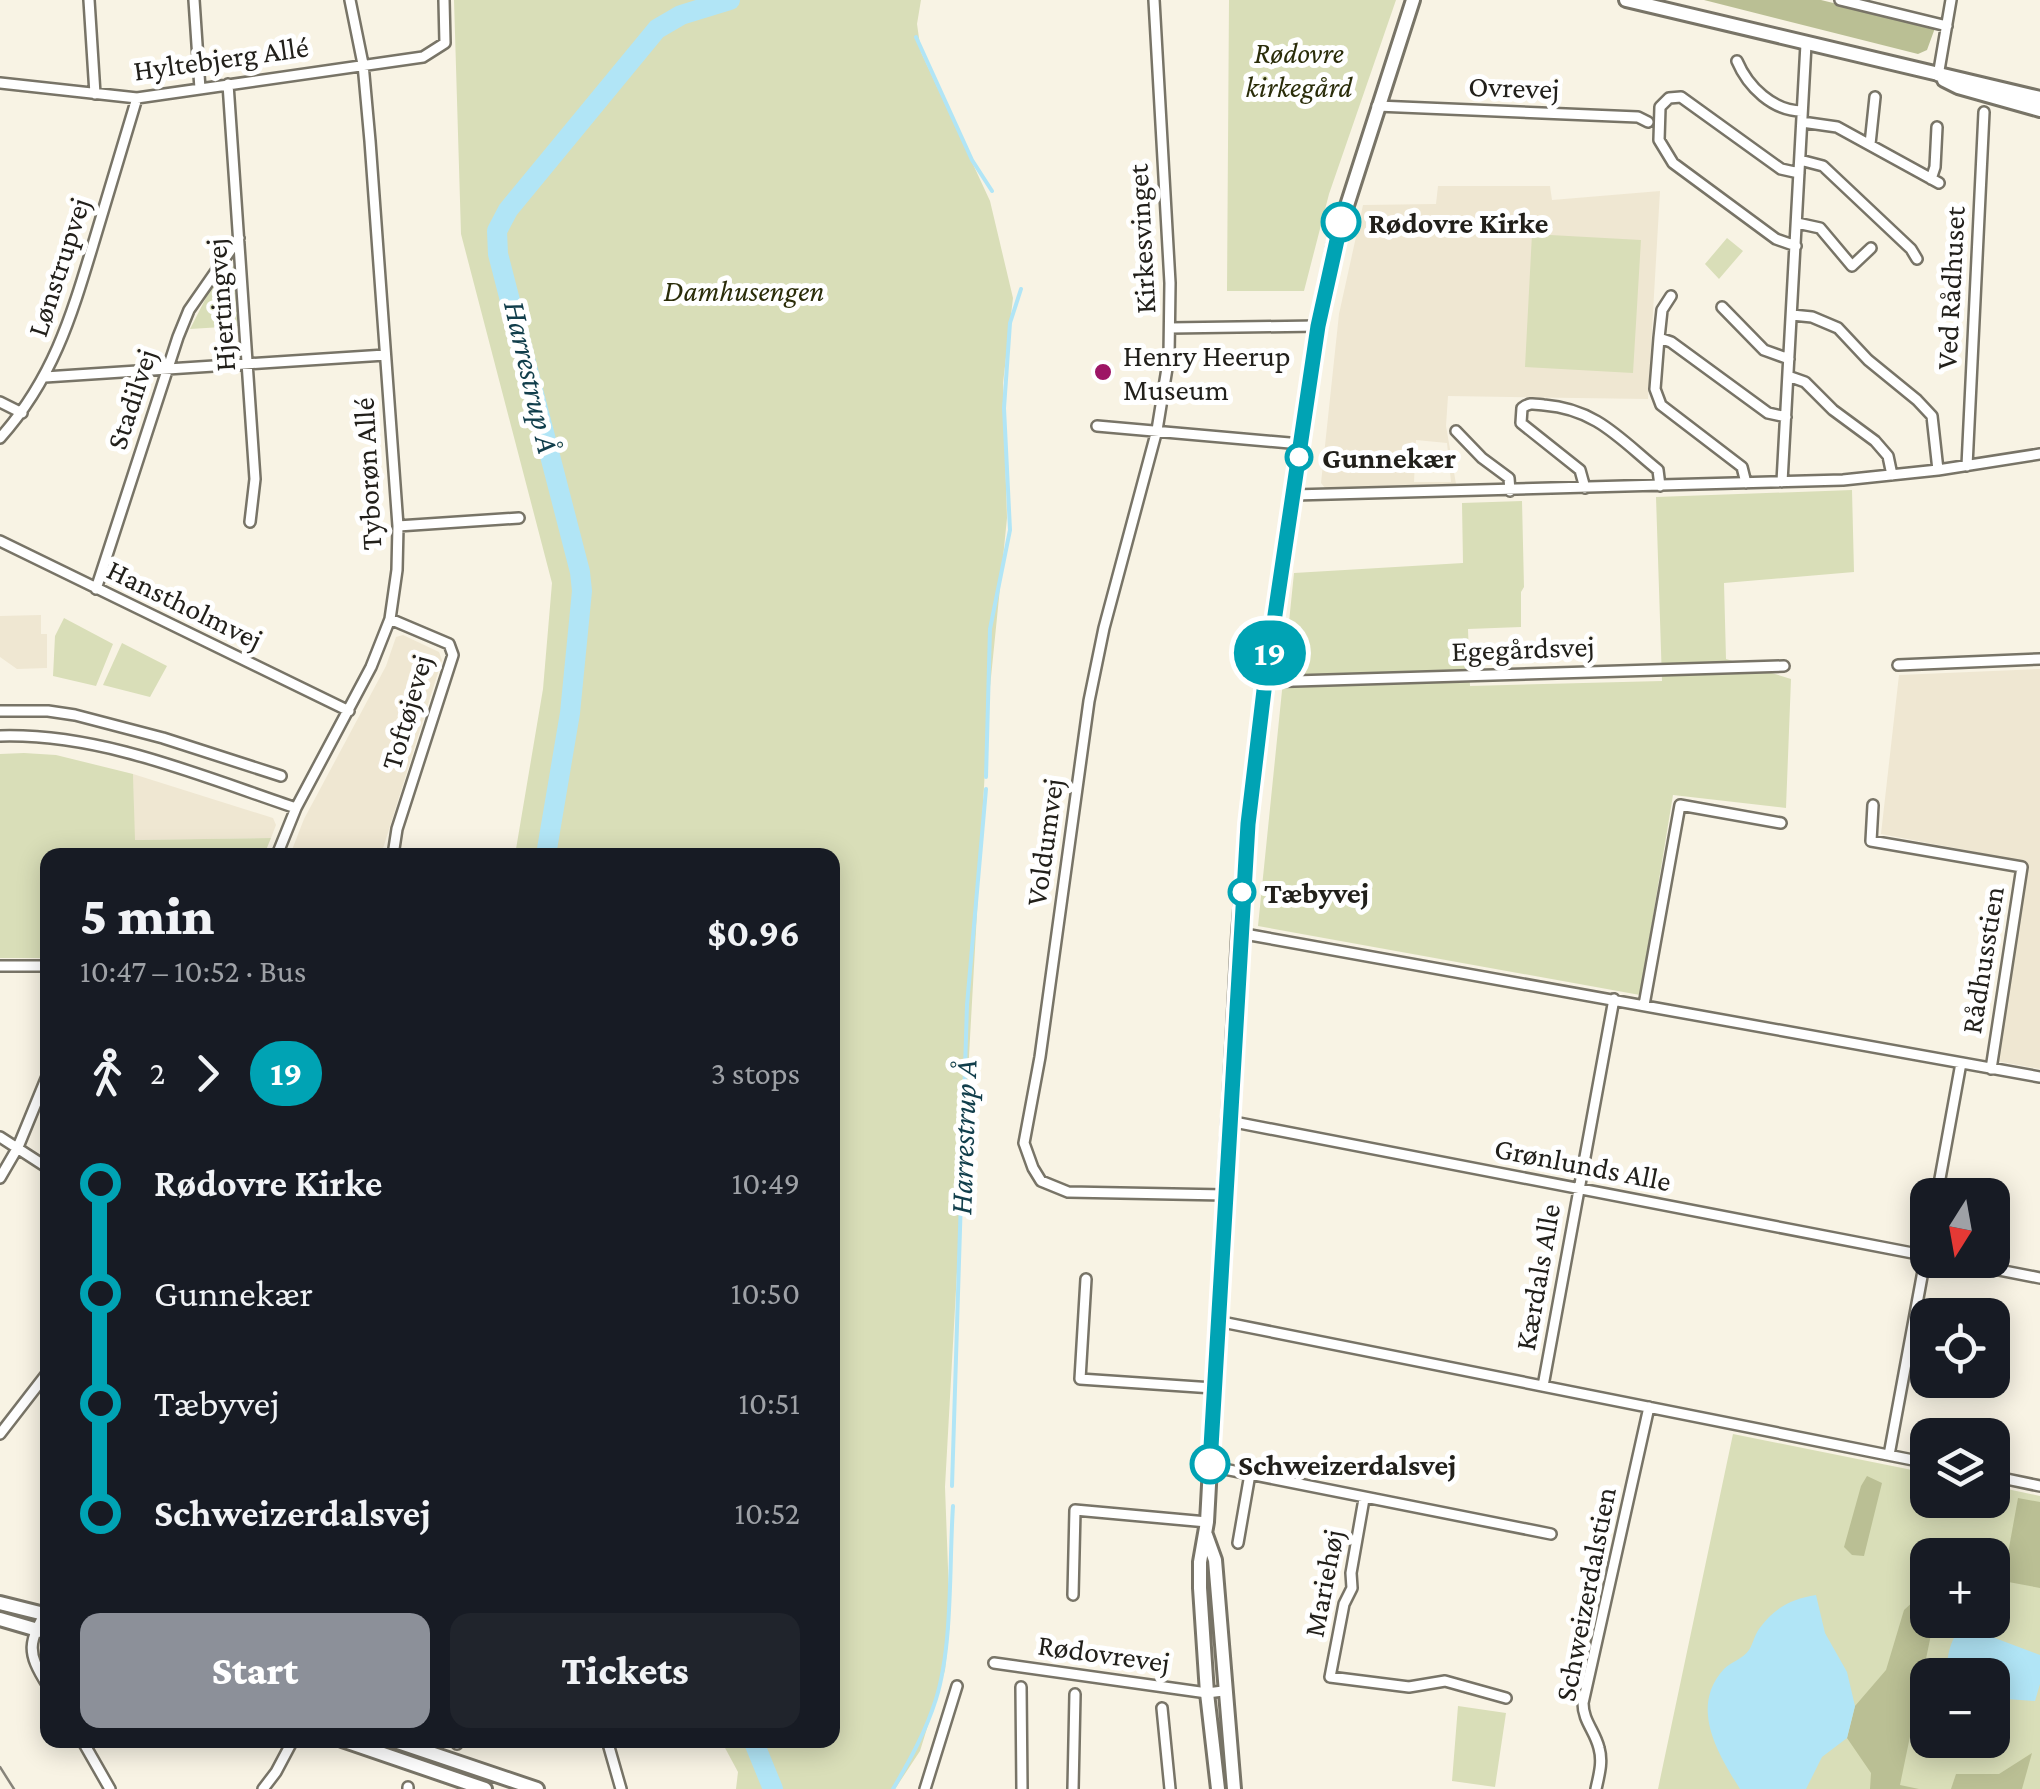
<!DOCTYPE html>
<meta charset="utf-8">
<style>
:root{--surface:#171b24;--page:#20242c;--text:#f1f3f6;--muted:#9ea1a6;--accent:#8c9099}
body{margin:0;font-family:"Crimson Pro",serif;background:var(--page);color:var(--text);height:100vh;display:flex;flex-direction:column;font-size:38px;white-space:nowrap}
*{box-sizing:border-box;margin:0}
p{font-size:32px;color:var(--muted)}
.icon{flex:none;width:55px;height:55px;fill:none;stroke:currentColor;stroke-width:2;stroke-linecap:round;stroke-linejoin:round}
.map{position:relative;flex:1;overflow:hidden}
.details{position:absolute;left:40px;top:848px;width:800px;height:900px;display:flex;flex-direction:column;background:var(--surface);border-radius:20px;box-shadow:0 5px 25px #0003}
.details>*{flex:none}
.badge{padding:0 20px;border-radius:32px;font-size:35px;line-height:65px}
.needle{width:65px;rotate:191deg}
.fabs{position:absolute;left:1910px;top:1178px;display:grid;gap:20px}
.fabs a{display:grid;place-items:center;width:100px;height:100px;border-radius:20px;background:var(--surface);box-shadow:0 5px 25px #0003;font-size:50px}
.map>.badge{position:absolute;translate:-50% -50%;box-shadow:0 0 0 5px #fff}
.legs{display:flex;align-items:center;gap:15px;height:110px;padding:0 40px;font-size:32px}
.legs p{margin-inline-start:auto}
.overview{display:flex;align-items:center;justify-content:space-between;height:170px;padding:0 40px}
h1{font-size:55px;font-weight:800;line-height:75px}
.cta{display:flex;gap:20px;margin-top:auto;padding:20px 40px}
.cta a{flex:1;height:115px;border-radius:20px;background:var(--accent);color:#fff;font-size:40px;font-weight:800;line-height:115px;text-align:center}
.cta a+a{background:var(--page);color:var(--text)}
ul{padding:0 40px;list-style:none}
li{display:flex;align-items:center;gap:35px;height:110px;font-size:38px}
li i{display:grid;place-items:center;width:15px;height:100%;margin:0 12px;background:currentColor}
li i::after{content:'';width:25px;height:25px;margin:-12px;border:8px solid;border-radius:50%;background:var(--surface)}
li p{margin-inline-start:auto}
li:first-child i{background:linear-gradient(#0000 50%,currentColor 0)}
li:last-child i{background:linear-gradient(currentColor 50%,#0000 0)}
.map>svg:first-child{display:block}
</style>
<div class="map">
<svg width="2040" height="1789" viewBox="0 0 2040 1789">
<rect width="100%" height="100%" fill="#f8f3e4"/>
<!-- built -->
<path fill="#efe7d2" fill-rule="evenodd" d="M 1438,186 L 1550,186 L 1552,200 L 1660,191 L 1648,399 L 1448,396 L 1446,426 L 1456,484 L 1326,489 L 1321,483 L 1339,314 L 1363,205 L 1436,204 ZM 1416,440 L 1447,443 L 1451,482 L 1414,482 Z
M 41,615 L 41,634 L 47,634 L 47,668 L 17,669 L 0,657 L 0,616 Z
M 403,635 L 439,652 L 442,660 L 381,855 L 290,855 L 304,819 L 386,666 L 396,637 Z
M 2040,669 L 2040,1069 L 1986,1059 L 2017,860 L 1881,834 L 1899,675 Z
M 133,774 L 273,818 L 276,825 L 271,838 L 134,840 Z"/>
<!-- green -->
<path fill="#d9deb8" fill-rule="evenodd" d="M 454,0 L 921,0 L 917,24 L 921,52 L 990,201 L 1013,298 L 1003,383 L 1007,518 L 989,697 L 945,1487 L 950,1622 L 945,1670 L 920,1751 L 895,1789 L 736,1789 L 738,1772 L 724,1746 L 726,1740 L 832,1740 L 832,855 L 515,855 L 543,689 L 552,583 L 461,234 Z
M 1229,0 L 1396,0 L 1329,194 L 1304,291 L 1227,291 Z
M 1532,234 L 1641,240 L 1633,373 L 1525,367 Z
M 1727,238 L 1743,251 L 1719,279 L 1705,264 Z
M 230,264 L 234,266 L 238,326 L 190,329 L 209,292 Z
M 1852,490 L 1854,572 L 1724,583 L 1726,659 L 1791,679 L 1786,808 L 1673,795 L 1640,995 L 1258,926 L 1294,573 L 1463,563 L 1462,503 L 1522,501 L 1524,587 L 1521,592 L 1521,627 L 1468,629 L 1470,686 L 1662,681 L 1656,497 Z
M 64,618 L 113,644 L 96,686 L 53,676 L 55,636 Z
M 122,643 L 167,666 L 150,697 L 103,685 Z
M 24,753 L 56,755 L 133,774 L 135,840 L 271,838 L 264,855 L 48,855 L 47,958 L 0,958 L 0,754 Z
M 1733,1434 L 1927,1473 L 1928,1500 L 1992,1500 L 1993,1486 L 2040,1496 L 2040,1789 L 1658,1789 ZM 1928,1555 L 1992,1555 L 1992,1620 L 1928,1620 ZM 1928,1675 L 1992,1675 L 1992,1740 L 1928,1740 Z
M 1458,1706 L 1506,1713 L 1495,1787 L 1452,1781 Z"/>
<!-- forest -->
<path fill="#babf94" d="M 1704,0 L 1821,0 L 1935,28 L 1927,50 L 1918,54 Z
M 1867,1476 L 1882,1483 L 1864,1556 L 1852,1555 L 1844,1547 L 1861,1486 Z
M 2018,1498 L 2040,1502 L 2040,1588 L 2003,1581 Z
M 1927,1589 L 1928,1620 L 1934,1620 L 1900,1785 L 1919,1789 L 1870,1789 L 1871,1773 L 1847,1738 L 1855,1706 L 1886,1670 L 1904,1610 Z
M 2032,1753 L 2022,1789 L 1951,1789 L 1956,1774 L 1999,1774 Z"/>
<!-- water -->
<path fill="#b1e5f6" d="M 1816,1595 L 1825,1633 L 1847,1672 L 1855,1706 L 1847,1738 L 1822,1757 L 1806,1789 L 1740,1789 C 1718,1754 1689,1707 1724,1669 C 1731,1662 1743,1659 1749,1650 C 1753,1644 1754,1636 1759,1629 C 1774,1608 1791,1599 1816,1595 Z
M 1963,1626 L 2040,1655 L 2040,1684 L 2035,1701 L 1993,1698 L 1992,1675 L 1948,1675 C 1945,1659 1951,1636 1963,1626 Z"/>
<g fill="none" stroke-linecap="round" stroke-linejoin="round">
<!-- stream -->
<path stroke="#b1e5f6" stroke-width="4" d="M 916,37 L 972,160 L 992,191
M 986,777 L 990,629 L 1010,530 L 1004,408 L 1010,323 L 1021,289
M 952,1486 L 967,1005 L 986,789
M 893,1789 C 910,1760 926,1731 936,1699 C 953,1645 949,1564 953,1506"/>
<!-- river -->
<path stroke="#b1e5f6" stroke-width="20" d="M 546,855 L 570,713 L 582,591 L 580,572 L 498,254 L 497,231 L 508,210 L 657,29 L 681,15 L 730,0
M 753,1740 L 773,1789"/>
<defs>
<path id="street" d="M 89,0 L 95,94
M 194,0 L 200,89
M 1154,0 L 1170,283 L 1169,356 L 1157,430 L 1104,628 L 1089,701 L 1040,1057 L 1024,1143 L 1033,1168 L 1041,1181 L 1068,1192 L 1225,1195
M 1840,0 L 1947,26
M 1737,61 C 1748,87 1773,111 1802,111
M 1938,76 L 1951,0
M 0,83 L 137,98 L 423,57 L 445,43 L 444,0
M 228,84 L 255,479 L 250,522
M 1377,106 L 1638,117 L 1648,122
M 1802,122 L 1837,127 L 1939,183
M 1870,144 L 1875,97
M 1800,160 L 1823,166 L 1911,249 L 1917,259
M 1931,179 L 1935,167 L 1937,127
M 1797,223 L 1820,228 L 1852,266 L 1871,248
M 1796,246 L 1776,239 L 1673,163 L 1659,140 L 1660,107 L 1669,98 L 1681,97 L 1781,169 L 1799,173
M 1722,307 L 1764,350 L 1789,359
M 1792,315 L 1812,317 L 1838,328 L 1868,360 L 1917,400 L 1932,416 L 1938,470
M 1170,328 L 1318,326
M 1659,338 L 1662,310 L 1671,296
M 1788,376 L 1805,382 L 1833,410 L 1875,441 L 1888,456 L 1892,475
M 45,377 L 385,355
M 0,402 L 22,413
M 1097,426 L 1301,444
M 1456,431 L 1482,458 L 1509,478 L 1510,491
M 0,438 C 54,378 72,314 95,238 C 109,192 123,145 137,98
M 1967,466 L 1984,112
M 1782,482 L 1806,44
M 1746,483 L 1742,467 L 1661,405 L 1655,389 L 1659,338 L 1671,342 L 1768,413 L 1786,417
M 1585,488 L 1580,470 L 1521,423 L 1522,408 C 1530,402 1534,404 1544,405 C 1596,409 1620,439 1658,470 L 1660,486
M 1294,495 L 1843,480 L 1938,470 L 2040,454
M 398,526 L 519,518
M 0,541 L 349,711
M 96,589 L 178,337 L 189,310 L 239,238
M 390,619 L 449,644 L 453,655 L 397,829 L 393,855
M 1898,665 L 2040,659
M 1265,682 L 1784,666
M 0,711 L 48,711 L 75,715 L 163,738 L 281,776
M 0,736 C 101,733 201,776 296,808
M 1873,805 L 1871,841 L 2022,867 L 1991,1069
M 277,855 L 296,808 L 371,667 L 390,619 L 397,570 L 398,526 L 370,141 L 363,64 L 350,0
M 1239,933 L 2040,1077
M 0,966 L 48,966
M 1644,1005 L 1680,805 L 1781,823
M 1229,1121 L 1928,1256
M 0,1137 L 48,1168
M 0,1178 L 18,1147 L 48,1074
M 1937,1195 L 1961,1063
M 1948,1260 L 2040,1278
M 1086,1279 L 1080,1379 L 1213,1388
M 1217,1321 L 1928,1463
M 1543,1386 L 1614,999
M 0,1434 L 48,1372
M 1889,1455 L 1928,1244
M 1209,1466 L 1551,1534
M 1992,1476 L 2040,1486
M 1364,1499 L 1351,1573 L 1352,1588 L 1344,1604 L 1330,1677 L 1409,1687 L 1445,1681 L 1506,1698
M 1238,1543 L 1250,1474
M 1073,1595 L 1075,1510 L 1207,1522
M 48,1607 C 29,1643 25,1650 48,1686
M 994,1663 L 1207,1693 L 1223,1691
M 1021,1687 L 1022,1789
M 1162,1708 L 1170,1789
M 82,1740 L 110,1789
M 607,1740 L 621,1789
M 457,1744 L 457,1740
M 408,1787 L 408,1789
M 263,1789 L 276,1772 L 293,1740
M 925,1789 L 957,1686
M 1073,1789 L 1075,1694
M 1596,1789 C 1599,1775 1603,1762 1599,1748 C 1595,1731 1583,1721 1583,1703 L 1649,1407"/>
<path id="secondary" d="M 1626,0 L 2040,98
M 1944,80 L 1958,87 L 2040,110
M 1206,1535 L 1215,1560 L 1234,1789
M 0,1603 L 48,1615
M 0,1619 L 48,1633
M 342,1740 L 485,1789
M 392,1740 L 537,1789
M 1218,1789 L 1207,1693 L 1200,1588 L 1200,1562 L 1207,1522 L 1239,933 L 1247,836 L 1265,682 L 1318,326 L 1334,246 L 1413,0"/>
</defs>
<!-- street casing -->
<use href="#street" stroke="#787467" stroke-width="14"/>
<!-- secondary casing -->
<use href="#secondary" stroke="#787467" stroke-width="18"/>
<!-- street -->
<use href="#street" stroke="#fff" stroke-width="9"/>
<!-- secondary -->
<use href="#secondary" stroke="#fff" stroke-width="12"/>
<!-- tram -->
<path stroke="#87837a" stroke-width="2.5" d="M 0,1767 L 14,1789"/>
</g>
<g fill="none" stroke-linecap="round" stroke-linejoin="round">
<defs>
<path id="line-1" d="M 1210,1464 L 1248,824 L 1265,682 L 1318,326 L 1341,222"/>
</defs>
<!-- line-1 casing -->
<use href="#line-1" stroke="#fff" stroke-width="22"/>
<!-- line-1 -->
<use href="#line-1" stroke="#00a3b4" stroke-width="15"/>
</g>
<!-- markers -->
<g fill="#fff" stroke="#00a3b4" stroke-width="5">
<circle cx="1341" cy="222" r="18"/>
<circle cx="1299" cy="457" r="12"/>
<circle cx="1242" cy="892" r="12"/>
<circle cx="1210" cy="1464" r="18"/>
</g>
<circle fill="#9d1565" stroke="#fff" stroke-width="4" cx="1103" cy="372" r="10"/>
<g text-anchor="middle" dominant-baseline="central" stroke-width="10" stroke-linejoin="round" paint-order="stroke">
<!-- park labels -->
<g font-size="30" font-style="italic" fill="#2a2c09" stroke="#fff">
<text x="1299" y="52">Rødovre<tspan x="1299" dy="34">kirkegård</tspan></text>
<text x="744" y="290">Damhusengen</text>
</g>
<!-- street labels -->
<g font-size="30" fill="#22201b" stroke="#fff">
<text transform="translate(221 58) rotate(-8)">Hyltebjerg Allé</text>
<text transform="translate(1514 87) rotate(2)">Ovrevej</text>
<text transform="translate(1141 239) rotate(-93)">Kirkesvinget</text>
<text transform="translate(58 267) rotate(-72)">Lønstrupvej</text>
<text transform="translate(1950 288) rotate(-87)">Ved Rådhuset</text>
<text transform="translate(220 305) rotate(-94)">Hjertingvej</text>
<text transform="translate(131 399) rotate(-72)">Stadilvej</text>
<text transform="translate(367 474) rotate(-93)">Tyborøn Allé</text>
<text transform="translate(185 604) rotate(26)">Hanstholmvej</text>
<text transform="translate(1523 648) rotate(-2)">Egegårdsvej</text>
<text transform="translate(406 712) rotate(-74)">Toftøjevej</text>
<text transform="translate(1044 842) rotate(-82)">Voldumvej</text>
<text transform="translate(1982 960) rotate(-81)">Rådhusstien</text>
<text transform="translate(1583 1164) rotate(11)">Grønlunds Alle</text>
<text transform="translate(1537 1277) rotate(-80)">Kærdals Alle</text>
<text transform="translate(1323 1583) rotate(-79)">Mariehøj</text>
<text transform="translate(1585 1594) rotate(-79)">Schweizerdalstien</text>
<text transform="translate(1104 1653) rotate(8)">Rødovrevej</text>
</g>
<!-- stop labels -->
<g font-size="30" font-weight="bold" fill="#22201b" stroke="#fff" text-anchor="start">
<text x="1368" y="222">Rødovre Kirke</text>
<text x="1322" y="457">Gunnekær</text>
<text x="1264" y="892">Tæbyvej</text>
<text x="1238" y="1464">Schweizerdalsvej</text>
</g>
<!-- poi labels -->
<g font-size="30" fill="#22201b" stroke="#fff" text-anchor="start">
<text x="1123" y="355">Henry Heerup<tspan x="1123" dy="34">Museum</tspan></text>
</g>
<!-- water labels -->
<g font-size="32" font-style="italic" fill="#113e4b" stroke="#fff">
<text transform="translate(532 377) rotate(77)">Harrestrup Å</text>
<text transform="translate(963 1137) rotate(-88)">Harrestrup Å</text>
</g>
</g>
</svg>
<div class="fabs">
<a><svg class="needle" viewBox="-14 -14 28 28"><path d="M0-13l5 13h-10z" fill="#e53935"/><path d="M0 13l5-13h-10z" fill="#9ea1a6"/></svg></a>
<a><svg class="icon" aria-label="locate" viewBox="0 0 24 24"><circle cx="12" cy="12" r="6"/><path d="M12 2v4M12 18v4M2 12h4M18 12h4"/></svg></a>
<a><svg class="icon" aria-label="layers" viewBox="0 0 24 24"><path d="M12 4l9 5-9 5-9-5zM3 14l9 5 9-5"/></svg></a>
<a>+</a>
<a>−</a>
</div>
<b class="badge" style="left:1270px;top:653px;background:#00a3b4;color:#fff">19</b>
<section class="details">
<div class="overview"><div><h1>5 min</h1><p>10:47 – 10:52 · Bus</p></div><b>$0.96</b></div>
<div class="legs"><svg class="icon" aria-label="walk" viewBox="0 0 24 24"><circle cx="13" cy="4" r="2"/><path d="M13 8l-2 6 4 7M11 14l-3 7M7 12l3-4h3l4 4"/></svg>2<svg class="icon" aria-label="forward" viewBox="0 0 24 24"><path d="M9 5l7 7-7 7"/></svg><b class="badge" style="background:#00a3b4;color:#fff">19</b><p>3 stops</p></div>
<ul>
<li><i style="color:#00a3b4"></i><b>Rødovre Kirke</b><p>10:49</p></li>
<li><i style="color:#00a3b4"></i><span>Gunnekær</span><p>10:50</p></li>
<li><i style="color:#00a3b4"></i><span>Tæbyvej</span><p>10:51</p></li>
<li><i style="color:#00a3b4"></i><b>Schweizerdalsvej</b><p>10:52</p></li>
</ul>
<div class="cta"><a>Start</a><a>Tickets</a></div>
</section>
</div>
